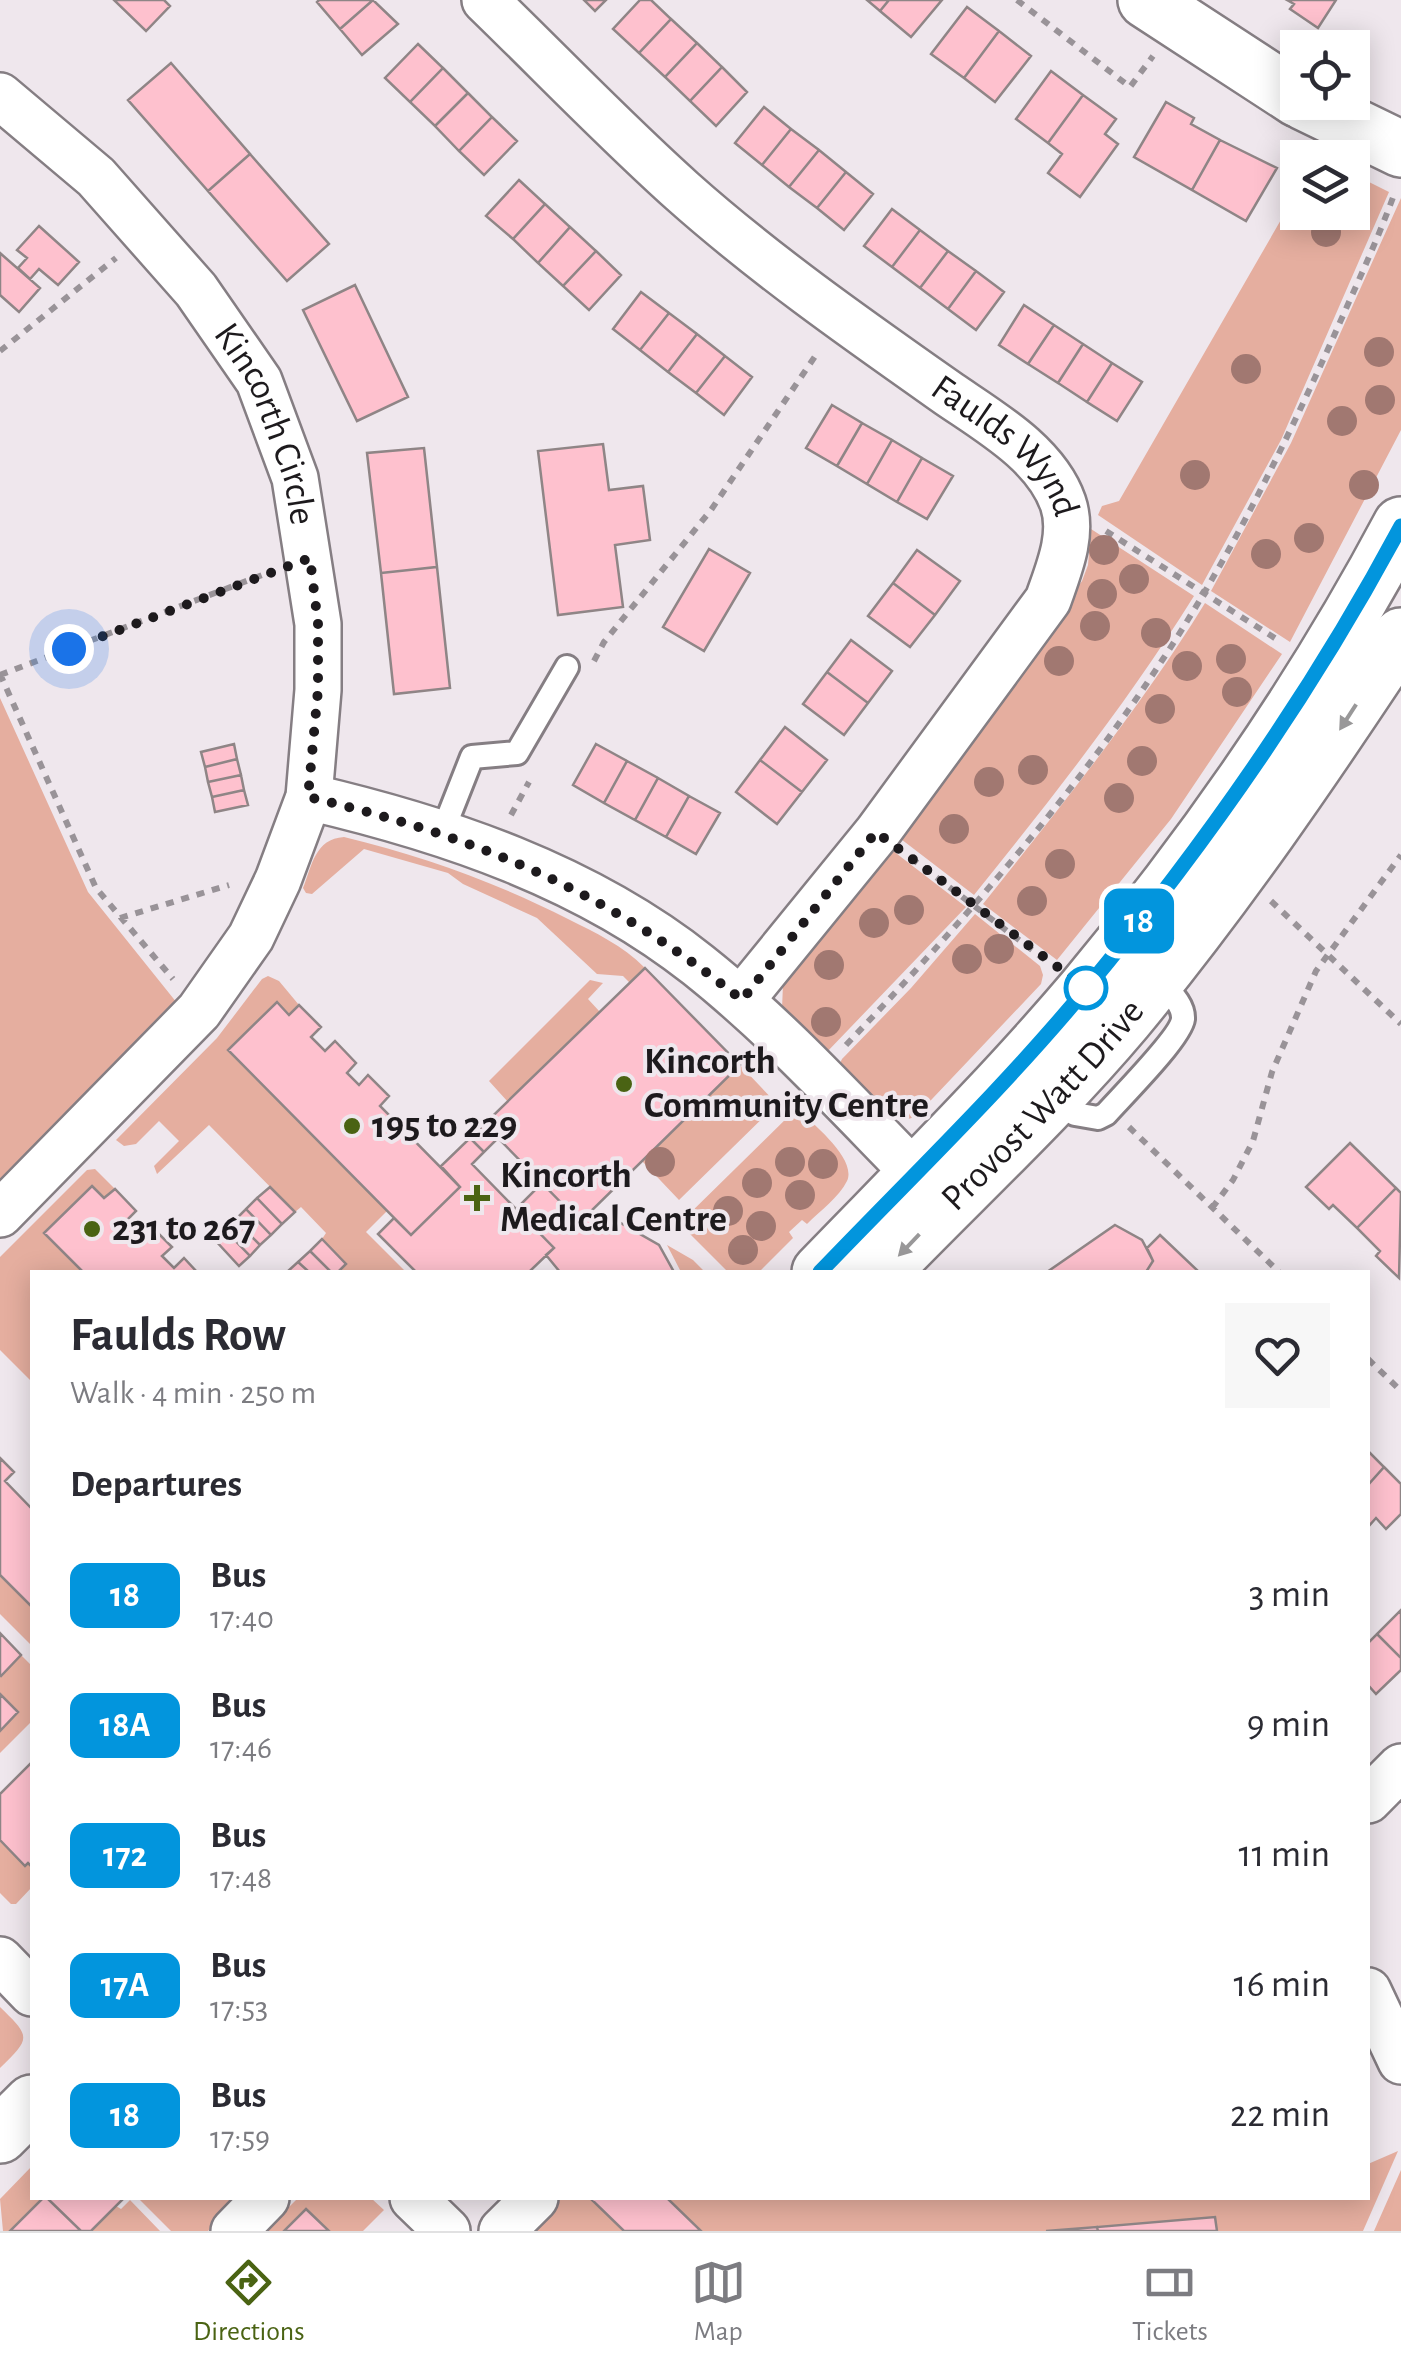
<!DOCTYPE html>
<meta charset="utf-8">
<style>
:root{--surface:#fff;--page:#f7f7f7;--text:#2b2b33;--muted:#7c7c81;--line:#e1e1e2;--accent:#4a6313}
body{margin:0;font-family:"Alegreya Sans",sans-serif;background:var(--page);color:var(--text);height:100vh;display:flex;flex-direction:column;font-size:38px;white-space:nowrap}
*{box-sizing:border-box;margin:0}
p{font-size:32px;color:var(--muted)}
.icon{flex:none;width:55px;height:55px;fill:none;stroke:currentColor;stroke-width:2;stroke-linecap:round;stroke-linejoin:round}
.map{position:relative;flex:1;overflow:hidden}
.panel{position:absolute;left:30px;top:1270px;width:1340px;height:930px;display:flex;flex-direction:column;background:var(--surface);border-radius:0px;box-shadow:0 5px 25px #0003}
.panel>*{flex:none}
.badge{padding:0 20px;border-radius:15px;font-size:35px;line-height:65px}
.fabs{position:absolute;left:1280px;top:30px;display:grid;gap:20px}
.fabs a{display:grid;place-items:center;width:90px;height:90px;border-radius:0px;background:var(--surface);box-shadow:0 5px 25px #0003;font-size:50px}
.you{position:absolute;width:50px;height:50px;margin:-25px;border:8px solid #fff;border-radius:50%;background:#1a73e8;box-shadow:0 0 0 15px #1a73e833}
.map>.badge{position:absolute;translate:-50% -50%;box-shadow:0 0 0 5px #fff}
h2{padding:0 40px;font-size:38px;line-height:90px}
.round{display:grid;place-items:center;flex:none;width:105px;height:105px;border-radius:0px;background:var(--page)}
.headline{display:flex;align-items:center;justify-content:space-between;height:170px;padding:0 40px}
h1{font-size:48px;font-weight:700;line-height:75px}
ul{padding:0;list-style:none}
li{display:flex;align-items:center;gap:30px;height:130px;padding:0 40px}
li div{flex:1}
li b{display:block;font-size:38px}
li em{font-style:normal}
li .badge{min-width:110px;font-weight:700;text-align:center}
.dock{display:flex;justify-content:space-around;align-items:center;height:140px;border-top:2px solid var(--line);background:var(--surface);font-size:28px;color:var(--muted)}
.dock a{display:grid;justify-items:center;gap:5px}
.dock .on{color:var(--accent)}
.map>svg:first-child{display:block}
</style>
<div class="map">
<svg width="1401" height="2231" viewBox="0 0 1401 2231">
<rect width="100%" height="100%" fill="#efe7ed"/>
<!-- green -->
<path fill="#e5ae9f" d="M 1353,174 L 1389,192 L 1281,440 L 1202,585 L 1098,515 L 1102,506 L 1119,501 L 1297,192 L 1298,212 L 1352,212 Z
M 1401,198 L 1401,430 L 1290,642 L 1211,591 L 1291,443 Z
M 1091,529 L 1194,596 C 1128,702 1052,798 974,895 L 897,836 L 1082,581 L 1088,565 Z
M 1205,603 L 1282,654 L 1171,819 L 1057,960 L 983,904 C 1061,806 1139,710 1205,603 Z
M 0,698 L 88,892 L 177,1003 L 0,1184 Z
M 344,837 C 423,856 495,882 568,919 C 596,933 622,945 645,968 L 630,983 L 623,976 L 597,974 L 537,918 L 463,884 L 448,873 L 364,849 L 312,894 L 306,893 L 303,888 C 312,865 315,839 344,837 Z
M 888,847 L 966,907 L 826,1053 L 782,1009 L 783,984 Z
M 975,914 L 1040,966 L 1043,975 L 1041,984 L 915,1117 L 908,1119 L 890,1108 L 884,1113 L 839,1065 L 842,1059 L 911,988 Z
M 268,976 L 279,981 L 299,1005 L 289,1015 L 229,1050 L 387,1211 L 366,1232 L 406,1272 L 338,1272 L 346,1264 L 322,1239 L 326,1233 L 301,1207 L 295,1212 L 209,1125 L 157,1174 L 154,1166 L 179,1141 L 159,1121 L 136,1144 L 124,1146 L 116,1140 L 217,1038 L 262,979 Z
M 590,980 L 603,983 L 588,999 L 600,1012 L 508,1102 L 489,1081 Z
M 740,1065 L 777,1104 L 679,1200 L 642,1161 Z
M 795,1110 L 799,1110 C 814,1125 857,1159 847,1181 C 839,1197 820,1211 807,1224 L 802,1220 L 789,1232 L 793,1238 L 759,1272 L 728,1272 L 681,1225 L 682,1221 Z
M 95,1169 L 115,1189 L 104,1198 L 92,1186 L 44,1233 L 83,1272 L 32,1272 L 32,1382 L 0,1350 L 0,1257 L 87,1170 Z
M 667,1245 L 693,1260 L 705,1272 L 681,1272 Z
M 0,1575 L 32,1607 L 32,1646 L 0,1614 Z
M 21,1655 L 32,1666 L 32,1721 L 0,1753 L 0,1731 L 18,1712 L 0,1694 L 0,1675 Z
M 0,1840 L 25,1866 L 28,1863 L 32,1867 L 32,1887 L 16,1904 L 11,1904 L 0,1893 Z
M 0,2007 C 31,2037 31,2038 0,2068 Z
M 1398,2151 L 1363,2231 L 1217,2231 L 1215,2217 L 1046,2231 L 701,2231 L 667,2198 L 1368,2198 L 1368,2164 Z
M 32,2166 L 32,2198 L 43,2198 L 10,2231 L 3,2231 L 0,2199 Z
M 1401,2170 L 1401,2231 L 1374,2231 Z
M 138,2198 L 241,2198 L 208,2231 L 171,2231 Z
M 298,2198 L 371,2198 L 384,2210 L 363,2231 L 329,2231 L 306,2209 L 284,2231 L 265,2231 Z
M 556,2198 L 595,2198 L 593,2201 L 624,2231 L 523,2231 Z
M 130,2200 L 160,2231 L 91,2231 L 116,2206 L 121,2209 Z"/>
<!-- building -->
<path fill="#fec1ce" stroke="#8f8586" stroke-width="2.5" d="M 114,0 L 164,0 L 170,6 L 146,31 Z
M 319,0 L 373,0 L 340,29 L 317,2 Z
M 373,0 L 398,24 L 362,55 L 340,29 Z
M 584,0 L 606,0 L 595,11 Z
M 640,0 L 651,0 L 671,19 L 639,53 L 613,29 Z
M 867,0 L 889,0 L 880,11 Z
M 889,0 L 942,0 L 911,37 L 880,11 Z
M 1287,0 L 1336,0 L 1318,28 L 1290,9 L 1294,4 Z
M 967,7 L 999,31 L 964,78 L 931,54 Z
M 671,19 L 697,43 L 665,77 L 639,53 Z
M 999,31 L 1031,56 L 995,102 L 964,78 Z
M 697,43 L 722,67 L 690,101 L 665,77 Z
M 418,44 L 443,68 L 410,102 L 385,78 Z
M 171,63 L 250,154 L 208,191 L 128,100 Z
M 722,67 L 747,92 L 716,126 L 690,101 Z
M 443,68 L 468,93 L 435,126 L 410,102 Z
M 1051,71 L 1083,95 L 1048,143 L 1016,119 Z
M 468,93 L 492,117 L 459,151 L 435,126 Z
M 1083,95 L 1116,119 L 1105,134 L 1118,144 L 1080,197 L 1048,173 L 1062,154 L 1048,143 Z
M 1166,102 L 1194,118 L 1191,124 L 1220,140 L 1192,190 L 1134,157 Z
M 764,107 L 791,129 L 762,165 L 735,143 Z
M 492,117 L 517,141 L 484,175 L 459,151 Z
M 791,129 L 819,150 L 789,187 L 762,165 Z
M 1220,140 L 1277,168 L 1246,221 L 1192,190 Z
M 819,150 L 846,172 L 817,208 L 789,187 Z
M 250,154 L 329,244 L 287,281 L 208,191 Z
M 846,172 L 873,194 L 844,230 L 817,208 Z
M 519,180 L 545,204 L 513,239 L 486,216 Z
M 545,204 L 570,227 L 538,263 L 513,239 Z
M 892,209 L 920,230 L 892,267 L 864,246 Z
M 39,226 L 79,262 L 58,285 L 39,269 L 30,279 L 18,268 L 27,258 L 17,250 Z
M 570,227 L 596,251 L 563,286 L 538,263 Z
M 920,230 L 948,251 L 920,288 L 892,267 Z
M 596,251 L 621,275 L 589,310 L 563,286 Z
M 948,251 L 976,271 L 948,309 L 920,288 Z
M 0,253 L 40,288 L 19,312 L 0,295 Z
M 976,271 L 1004,292 L 976,330 L 948,309 Z
M 355,285 L 408,397 L 357,421 L 303,310 Z
M 641,292 L 669,313 L 640,350 L 613,329 Z
M 1024,305 L 1054,325 L 1028,364 L 999,345 Z
M 669,313 L 697,334 L 668,372 L 640,350 Z
M 1054,325 L 1083,344 L 1058,383 L 1028,364 Z
M 697,334 L 725,356 L 696,393 L 668,372 Z
M 1083,344 L 1112,363 L 1087,402 L 1058,383 Z
M 725,356 L 752,377 L 724,415 L 696,393 Z
M 1112,363 L 1142,382 L 1117,421 L 1087,402 Z
M 832,405 L 862,423 L 837,466 L 806,448 Z
M 862,423 L 892,440 L 867,484 L 837,466 Z
M 892,440 L 922,458 L 897,502 L 867,484 Z
M 603,444 L 609,490 L 643,486 L 650,540 L 615,545 L 623,607 L 558,615 L 538,451 Z
M 424,448 L 437,567 L 381,573 L 367,453 Z
M 922,458 L 953,476 L 927,519 L 897,502 Z
M 709,549 L 750,573 L 704,651 L 663,627 Z
M 917,550 L 960,581 L 935,615 L 893,583 Z
M 437,567 L 450,688 L 394,694 L 381,573 Z
M 893,583 L 935,615 L 910,647 L 868,616 Z
M 851,640 L 892,671 L 868,703 L 827,672 Z
M 827,672 L 868,703 L 844,735 L 803,704 Z
M 785,727 L 827,760 L 802,792 L 760,760 Z
M 234,744 L 237,759 L 205,767 L 201,752 Z
M 596,744 L 627,761 L 604,803 L 573,785 Z
M 237,759 L 241,775 L 208,782 L 205,767 Z
M 760,760 L 802,792 L 777,824 L 736,792 Z
M 627,761 L 658,778 L 635,820 L 604,803 Z
M 241,775 L 244,790 L 212,797 L 208,782 Z
M 658,778 L 689,796 L 666,837 L 635,820 Z
M 244,790 L 248,805 L 215,812 L 212,797 Z
M 689,796 L 720,813 L 696,854 L 666,837 Z
M 645,968 L 740,1065 L 580,1222 L 498,1138 L 484,1152 L 470,1138 Z
M 277,1002 L 289,1015 L 299,1005 L 321,1027 L 311,1037 L 325,1051 L 335,1041 L 356,1063 L 347,1073 L 359,1085 L 368,1075 L 389,1096 L 380,1106 L 460,1187 L 411,1235 L 228,1050 Z
M 470,1138 L 484,1152 L 472,1164 L 554,1248 L 529,1272 L 416,1272 L 378,1234 L 394,1218 L 411,1235 L 460,1187 L 441,1166 Z
M 1350,1143 L 1396,1188 L 1357,1228 L 1333,1205 L 1329,1209 L 1306,1187 Z
M 542,1183 L 580,1222 L 586,1216 L 600,1230 L 617,1221 L 659,1245 L 674,1272 L 560,1272 L 546,1255 L 554,1248 L 516,1209 Z
M 92,1186 L 104,1198 L 115,1189 L 136,1211 L 127,1220 L 141,1234 L 150,1225 L 172,1247 L 162,1256 L 174,1268 L 184,1258 L 197,1272 L 83,1272 L 44,1233 Z
M 270,1187 L 295,1212 L 282,1224 L 257,1198 Z
M 1396,1188 L 1401,1193 L 1399,1278 L 1376,1256 L 1380,1251 L 1357,1228 Z
M 257,1198 L 282,1224 L 271,1235 L 246,1209 Z
M 246,1209 L 271,1235 L 260,1245 L 235,1220 Z
M 235,1220 L 260,1245 L 250,1256 L 225,1230 Z
M 1115,1225 L 1142,1240 L 1153,1261 L 1146,1272 L 1047,1272 Z
M 225,1230 L 250,1256 L 239,1266 L 215,1240 Z
M 1160,1235 L 1199,1272 L 1146,1272 L 1153,1261 L 1147,1248 Z
M 322,1239 L 346,1264 L 338,1272 L 331,1272 L 310,1251 Z
M 310,1251 L 331,1272 L 309,1272 L 298,1262 Z
M 298,1262 L 309,1272 L 287,1272 Z
M 1368,1451 L 1384,1467 L 1368,1485 Z
M 0,1458 L 14,1472 L 5,1481 L 32,1509 L 32,1607 L 0,1575 Z
M 1384,1467 L 1401,1484 L 1401,1514 L 1386,1529 L 1376,1518 L 1368,1527 L 1368,1485 Z
M 1401,1610 L 1401,1658 L 1377,1634 Z
M 0,1633 L 21,1655 L 1,1676 L 0,1675 Z
M 1377,1634 L 1401,1658 L 1401,1670 L 1376,1694 L 1368,1685 L 1368,1643 Z
M 0,1694 L 18,1712 L 0,1731 Z
M 32,1762 L 32,1867 L 28,1863 L 25,1866 L 0,1840 L 0,1794 Z
M 43,2198 L 47,2198 L 81,2231 L 10,2231 Z
M 47,2198 L 124,2198 L 91,2231 L 81,2231 Z
M 595,2198 L 667,2198 L 701,2231 L 624,2231 L 592,2200 Z
M 306,2209 L 329,2231 L 284,2231 Z
M 1215,2217 L 1217,2231 L 1098,2231 L 1097,2227 Z
M 1097,2227 L 1098,2231 L 1046,2231 Z"/>
<g fill="none" stroke-linecap="round" stroke-linejoin="round">
<defs>
<path id="lane" d="M 442,833 L 472,757 L 517,753 L 567,667
M 1052,1101 L 1075,1114 L 1098,1118 L 1106,1114 C 1121,1097 1181,1037 1183,1019 C 1184,1003 1167,990 1158,979"/>
<g id="street">
<path id="s1" d="M 485,0 C 550,63 614,130 682,191 C 765,265 858,330 949,394 C 990,422 1046,454 1063,503 C 1074,535 1058,571 1048,600 L 877,833 L 741,1000"/>
<path id="s2" d="M 0,96 L 96,177 L 196,290 L 259,381 L 295,478 L 318,624 L 318,690 L 309,797 L 278,880 L 251,937 L 199,1011 L 0,1214"/>
<path d="M 309,797 C 446,829 586,876 698,965 C 785,1034 860,1119 939,1198"/>
<path d="M 1368,1800 L 1401,1767"/>
<path d="M 0,1960 L 32,1993"/>
<path d="M 1368,1991 L 1401,2061"/>
<path d="M 413,2198 L 447,2231"/>
<path d="M 234,2231 L 266,2198"/>
<path d="M 502,2231 L 535,2198"/>
</g>
<g id="secondary">
<path d="M 1146,0 L 1298,99"/>
<path d="M 1304,102 L 1401,149"/>
<path d="M 820,1272 C 909,1180 1002,1088 1085,990 C 1205,846 1313,691 1401,525"/>
<path id="s3" d="M 882,1272 C 963,1188 1050,1108 1125,1019 C 1226,897 1314,768 1401,636"/>
<path d="M 0,2135 L 32,2103"/>
</g>
</defs>
<!-- lane casing -->
<use href="#lane" stroke="#857e83" stroke-width="28"/>
<!-- street casing -->
<use href="#street" stroke="#857e83" stroke-width="50"/>
<!-- secondary casing -->
<use href="#secondary" stroke="#857e83" stroke-width="60"/>
<!-- path -->
<path stroke="#999398" stroke-width="6" stroke-dasharray="8 8" stroke-linecap="butt" d="M 1017,0 L 1130,87 L 1153,56
M 0,351 L 116,258
M 1106,531 L 1281,642
M 594,661 L 604,642 L 711,510 L 818,352
M 0,674 L 96,888 L 173,979
M 0,675 L 270,572
M 511,815 L 529,782
M 911,858 L 1048,962
M 1271,901 L 1401,1024
M 120,918 L 229,885
M 846,1045 C 959,926 1073,797 1163,659 C 1230,557 1283,449 1333,338 C 1354,290 1377,242 1395,192
M 1129,1127 L 1279,1272
M 1212,1208 L 1233,1180 L 1253,1141 L 1272,1072 L 1316,971 L 1401,855
M 1368,1359 L 1401,1391"/>
<!-- lane -->
<use href="#lane" stroke="#fff" stroke-width="22"/>
<!-- street -->
<use href="#street" stroke="#fff" stroke-width="45"/>
<!-- secondary -->
<use href="#secondary" stroke="#fff" stroke-width="55"/>
</g>
<!-- trees -->
<g fill="#a17871">
<circle cx="1326" cy="232" r="15"/>
<circle cx="1379" cy="352" r="15"/>
<circle cx="1246" cy="369" r="15"/>
<circle cx="1380" cy="400" r="15"/>
<circle cx="1342" cy="421" r="15"/>
<circle cx="1195" cy="475" r="15"/>
<circle cx="1364" cy="485" r="15"/>
<circle cx="1309" cy="538" r="15"/>
<circle cx="1104" cy="550" r="15"/>
<circle cx="1266" cy="554" r="15"/>
<circle cx="1134" cy="579" r="15"/>
<circle cx="1102" cy="594" r="15"/>
<circle cx="1095" cy="626" r="15"/>
<circle cx="1156" cy="633" r="15"/>
<circle cx="1231" cy="659" r="15"/>
<circle cx="1059" cy="661" r="15"/>
<circle cx="1187" cy="666" r="15"/>
<circle cx="1237" cy="692" r="15"/>
<circle cx="1160" cy="709" r="15"/>
<circle cx="1142" cy="761" r="15"/>
<circle cx="1033" cy="770" r="15"/>
<circle cx="989" cy="782" r="15"/>
<circle cx="1119" cy="798" r="15"/>
<circle cx="954" cy="829" r="15"/>
<circle cx="1060" cy="864" r="15"/>
<circle cx="1032" cy="901" r="15"/>
<circle cx="909" cy="910" r="15"/>
<circle cx="874" cy="923" r="15"/>
<circle cx="999" cy="949" r="15"/>
<circle cx="967" cy="959" r="15"/>
<circle cx="829" cy="965" r="15"/>
<circle cx="826" cy="1022" r="15"/>
<circle cx="660" cy="1162" r="15"/>
<circle cx="790" cy="1162" r="15"/>
<circle cx="823" cy="1164" r="15"/>
<circle cx="757" cy="1183" r="15"/>
<circle cx="800" cy="1195" r="15"/>
<circle cx="728" cy="1211" r="15"/>
<circle cx="761" cy="1226" r="15"/>
<circle cx="743" cy="1250" r="15"/>
</g>
<!-- one-way arrows -->
<defs><path id="oneway-solid" d="M-6-.8H1V-3.2L6.5 0L1 3.2V.8H-6Z" transform="scale(2.5)"/></defs>
<g fill="#999899">
<use href="#oneway-solid" transform="translate(1348 717) rotate(123)"/>
<use href="#oneway-solid" transform="translate(909 1245) rotate(134)"/>
</g>
<g fill="none" stroke-linecap="round" stroke-linejoin="round">
<defs>
<path id="line" d="M 820,1272 C 909,1179 1003,1089 1085,990 C 1205,845 1313,691 1401,526"/>
</defs>
<!-- line casing -->
<use href="#line" stroke="#fff" stroke-width="22"/>
<!-- line -->
<use href="#line" stroke="#0295dd" stroke-width="15"/>
<!-- walk -->
<path stroke="#1d1a1d" stroke-width="10" stroke-dasharray="0 18" d="M 69,649 L 310,558 L 318,624 L 318,690 L 308,797 C 478,837 605,890 742,1000 L 876,832 L 1086,988"/>
</g>
<!-- markers -->
<circle fill="#fff" stroke="#0295dd" stroke-width="5" cx="1086" cy="988" r="20"/>
<g fill="#4a6313" stroke="#efe7ed" stroke-width="4">
<circle cx="624" cy="1084" r="10"/>
<circle cx="352" cy="1126" r="10"/>
<path d="M472 1183h10v10h10v10h-10v10h-10v-10h-10v-10h10z"/>
<circle cx="92" cy="1229" r="10"/>
</g>
<g text-anchor="middle" dominant-baseline="central" stroke-width="8" stroke-linejoin="round" paint-order="stroke">
<!-- street labels -->
<g font-size="38" fill="#1d1a1d" stroke="#efe7ed">
<text stroke="none"><textPath href="#s2" startOffset="430">Kincorth Circle</textPath></text>
<text stroke="none"><textPath href="#s1" startOffset="688">Faulds Wynd</textPath></text>
<text stroke="none"><textPath href="#s3" startOffset="232">Provost Watt Drive</textPath></text>
</g>
<!-- poi labels -->
<g font-size="38" font-weight="bold" fill="#1d1a1d" stroke="#efe7ed" text-anchor="start">
<text x="644" y="1062">Kincorth<tspan x="644" dy="44">Community Centre</tspan></text>
<text x="372" y="1126">195 to 229</text>
<text x="500" y="1176">Kincorth<tspan x="500" dy="44">Medical Centre</tspan></text>
<text x="112" y="1229">231 to 267</text>
</g>
</g>
</svg>
<div class="fabs">
<a><svg class="icon" aria-label="locate" viewBox="0 0 24 24"><circle cx="12" cy="12" r="6"/><path d="M12 2v4M12 18v4M2 12h4M18 12h4"/></svg></a>
<a><svg class="icon" aria-label="layers" viewBox="0 0 24 24"><path d="M12 4l9 5-9 5-9-5zM3 14l9 5 9-5"/></svg></a>
</div>
<div class="you" style="left:69px;top:649px"></div>
<b class="badge" style="left:1139px;top:921px;background:#0295dd;color:#fff">18</b>
<section class="panel">
<div class="headline"><div><h1>Faulds Row</h1><p>Walk · 4 min · 250 m</p></div><a class="round"><svg class="icon" aria-label="heart" viewBox="0 0 24 24"><path d="M12 20l-8-8c-3-5 5-10 8-4 3-6 11-1 8 4z"/></svg></a></div>
<h2>Departures</h2>
<ul>
<li><span class="badge" style="background:#0295dd;color:#fff">18</span><div><b>Bus</b><p>17:40</p></div><em>3 min</em></li>
<li><span class="badge" style="background:#0295dd;color:#fff">18A</span><div><b>Bus</b><p>17:46</p></div><em>9 min</em></li>
<li><span class="badge" style="background:#0295dd;color:#fff">172</span><div><b>Bus</b><p>17:48</p></div><em>11 min</em></li>
<li><span class="badge" style="background:#0295dd;color:#fff">17A</span><div><b>Bus</b><p>17:53</p></div><em>16 min</em></li>
<li><span class="badge" style="background:#0295dd;color:#fff">18</span><div><b>Bus</b><p>17:59</p></div><em>22 min</em></li>
</ul>
</section>
</div>
<nav class="dock">
<a class="on"><svg class="icon" aria-label="directions" viewBox="0 0 24 24"><path d="M12 3l9 9-9 9-9-9zM9 14v-3h6M13 9l2 2-2 2"/></svg>Directions</a>
<a><svg class="icon" aria-label="map" viewBox="0 0 24 24"><path d="M3 6l6-2 6 2 6-2v14l-6 2-6-2-6 2zM9 4v14M15 6v14"/></svg>Map</a>
<a><svg class="icon" aria-label="tickets" viewBox="0 0 24 24"><path d="M3 7h18v10H3zM15 7v10"/></svg>Tickets</a>
</nav>
